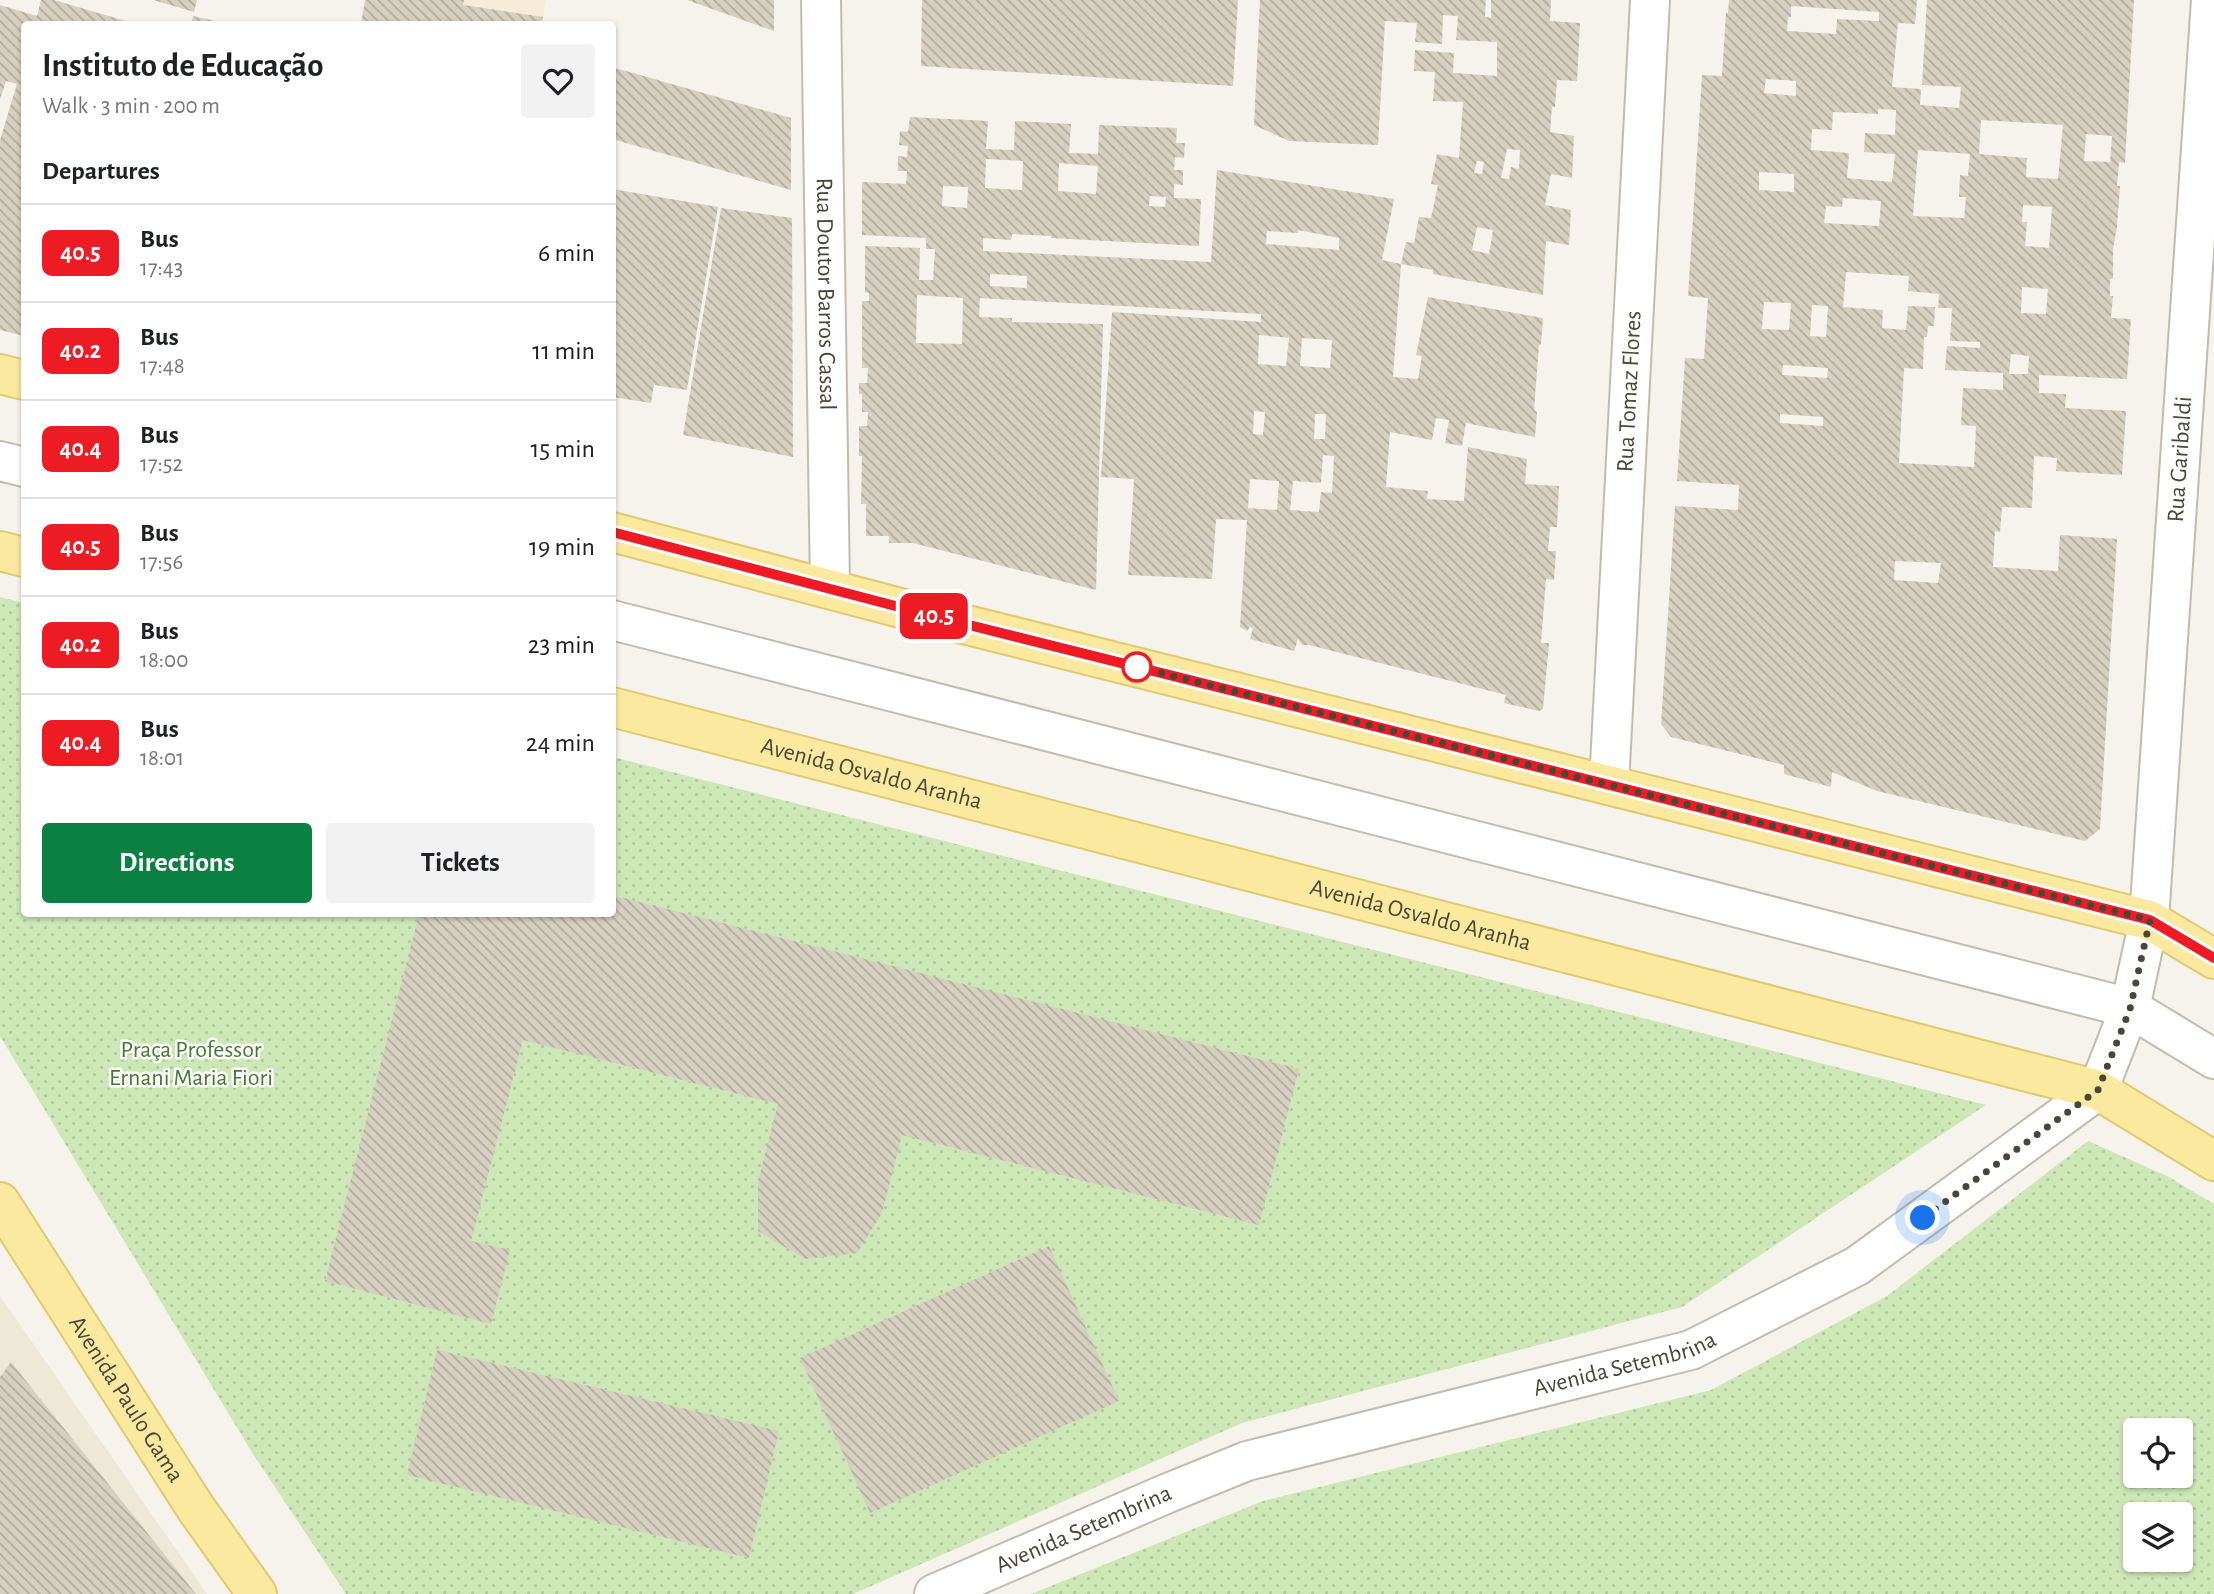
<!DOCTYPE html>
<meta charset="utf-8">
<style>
:root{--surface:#fff;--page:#f2f2f2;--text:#202124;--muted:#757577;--line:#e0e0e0;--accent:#0b8043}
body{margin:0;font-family:"Alegreya Sans",sans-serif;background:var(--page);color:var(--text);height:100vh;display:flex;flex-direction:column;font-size:26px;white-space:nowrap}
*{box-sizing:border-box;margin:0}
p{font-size:23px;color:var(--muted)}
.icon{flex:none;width:38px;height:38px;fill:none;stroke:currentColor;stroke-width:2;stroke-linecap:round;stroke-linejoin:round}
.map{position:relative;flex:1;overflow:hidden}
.sheet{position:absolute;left:21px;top:21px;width:595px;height:896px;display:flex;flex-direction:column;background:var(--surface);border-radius:7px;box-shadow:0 2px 5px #0004}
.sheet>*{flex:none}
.badge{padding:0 14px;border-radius:10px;font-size:24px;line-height:46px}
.controls{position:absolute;left:2123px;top:1418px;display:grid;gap:14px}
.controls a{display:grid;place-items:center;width:70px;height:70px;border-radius:7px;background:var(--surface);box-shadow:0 2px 5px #0004;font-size:35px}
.you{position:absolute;width:35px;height:35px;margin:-18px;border:5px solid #fff;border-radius:50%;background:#1a73e8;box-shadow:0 0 0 10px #1a73e833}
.map>.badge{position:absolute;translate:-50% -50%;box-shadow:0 0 0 4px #fff}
h2{padding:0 21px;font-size:26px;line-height:63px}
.round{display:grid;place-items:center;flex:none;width:74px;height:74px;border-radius:7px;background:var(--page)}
.overview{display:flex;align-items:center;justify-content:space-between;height:119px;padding:0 21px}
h1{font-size:33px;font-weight:700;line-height:52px}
.primary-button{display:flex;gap:14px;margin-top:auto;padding:14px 21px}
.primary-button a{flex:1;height:80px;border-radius:7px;background:var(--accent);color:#fff;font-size:28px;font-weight:700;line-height:80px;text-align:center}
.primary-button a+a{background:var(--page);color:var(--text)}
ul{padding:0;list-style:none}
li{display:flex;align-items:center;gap:21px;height:98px;padding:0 21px;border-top:2px solid var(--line)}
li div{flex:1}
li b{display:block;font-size:26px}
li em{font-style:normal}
li .badge{min-width:77px;font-weight:700;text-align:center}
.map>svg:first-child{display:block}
</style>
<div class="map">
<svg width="2214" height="1594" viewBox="0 0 2214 1594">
<defs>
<pattern id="park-dots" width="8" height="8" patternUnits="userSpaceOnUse" patternTransform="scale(1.75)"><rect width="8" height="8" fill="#cde8b6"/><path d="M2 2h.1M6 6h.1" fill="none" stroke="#b2c89d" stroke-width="1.8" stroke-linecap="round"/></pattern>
<pattern id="building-back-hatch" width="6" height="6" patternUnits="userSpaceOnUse" patternTransform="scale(1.75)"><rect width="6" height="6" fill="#d7d0c1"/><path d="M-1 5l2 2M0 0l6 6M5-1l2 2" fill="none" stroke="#b0ab9e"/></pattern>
</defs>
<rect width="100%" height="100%" fill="#f5f3eb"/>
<!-- commercial -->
<path fill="#f6ecd8" d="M 464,0 L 546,0 L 542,24 L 460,24 Z"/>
<!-- education -->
<path fill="#eee9d6" d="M 0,1296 L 207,1594 L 0,1594 Z"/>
<!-- park -->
<path fill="url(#park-dots)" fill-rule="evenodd" d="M 0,597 L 24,603 L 24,914 L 612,914 L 613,757 L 1986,1105 L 1682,1307 L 1242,1423 L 853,1594 L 346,1594 L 253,1454 L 0,1036 Z
M 2088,1141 L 2169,1177 L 2214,1204 L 2214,1594 L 1031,1594 L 1263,1501 L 1711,1390 L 1887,1296 ZM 2135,1430 L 2180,1430 L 2180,1475 L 2135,1475 ZM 2135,1514 L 2180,1514 L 2180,1559 L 2135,1559 Z"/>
<!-- building -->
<path fill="url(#building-back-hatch)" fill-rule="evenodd" d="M 41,0 L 54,0 L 136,24 L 24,24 L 24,336 L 0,330 L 0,140 L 17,84 L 6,81 L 0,99 L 0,5 L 37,16 Z
M 153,0 L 197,0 L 194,12 Z
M 365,0 L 464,0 L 463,5 L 543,17 L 542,24 L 361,24 Z
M 687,0 L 774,0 L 774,31 Z
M 922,0 L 1238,0 L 1233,86 L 921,66 Z
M 1260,0 L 1486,0 L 1485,17 L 1491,18 L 1491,0 L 1551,0 L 1550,21 L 1580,23 L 1577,81 L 1557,80 L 1555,107 L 1552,107 L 1550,132 L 1574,136 L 1572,178 L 1551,174 L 1545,205 L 1571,210 L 1569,245 L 1546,241 L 1543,295 L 1433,274 L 1433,270 L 1401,264 L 1406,242 L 1414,243 L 1419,217 L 1431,218 L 1438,185 L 1431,184 L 1437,154 L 1459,158 L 1463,102 L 1433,101 L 1435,72 L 1414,71 L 1415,50 L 1454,53 L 1453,73 L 1497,76 L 1497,42 L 1456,40 L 1458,16 L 1443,15 L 1442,44 L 1415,42 L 1417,23 L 1385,21 L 1378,145 L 1289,141 L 1254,125 ZM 1507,149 L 1520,150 L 1519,169 L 1511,167 L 1509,179 L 1501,178 ZM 1477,161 L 1484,162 L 1482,174 L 1474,173 ZM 1477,227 L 1493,230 L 1489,254 L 1472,250 Z
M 1729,0 L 1917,0 L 1915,24 L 1898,23 L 1892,87 L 1921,89 L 1920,105 L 1959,108 L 1961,87 L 1922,85 L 1927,0 L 2134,0 L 2125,163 L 2119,162 L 2117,186 L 2120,186 L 2117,227 L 2113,249 L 2113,279 L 2110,279 L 2110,296 L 2113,296 L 2111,318 L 2131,319 L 2127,379 L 2039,375 L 2039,393 L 2066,394 L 2065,408 L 2126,411 L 2122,475 L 2056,471 L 2057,458 L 2034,456 L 2032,508 L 2002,507 L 2000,532 L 1995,531 L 1993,567 L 2058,571 L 2060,535 L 2117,539 L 2100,829 L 2085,841 L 1877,791 L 1832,772 L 1831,787 L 1784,774 L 1784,765 L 1671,737 L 1661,724 L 1675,506 L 1738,510 L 1739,485 L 1677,481 L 1685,358 L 1704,359 L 1708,298 L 1688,296 L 1702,75 L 1722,76 L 1726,13 L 1728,13 ZM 1791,6 L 1879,12 L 1879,21 L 1837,19 L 1836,34 L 1787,31 L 1788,17 L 1791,17 ZM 1766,79 L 1796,81 L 1796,96 L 1764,93 ZM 1878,109 L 1896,110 L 1895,135 L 1865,133 L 1864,152 L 1895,154 L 1892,182 L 1847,178 L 1849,153 L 1811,150 L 1812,129 L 1832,130 L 1833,112 L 1878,114 ZM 1981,120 L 2063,125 L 2058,179 L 2026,177 L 2027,158 L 1979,154 ZM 2086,134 L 2112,136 L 2110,162 L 2084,161 ZM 1918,150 L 1970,154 L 1968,176 L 1960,175 L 1959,197 L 1966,197 L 1964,218 L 1913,216 ZM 1759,172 L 1794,174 L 1794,192 L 1759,190 ZM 1843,198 L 1881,201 L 1879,226 L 1824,223 L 1826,206 L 1842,207 ZM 2023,205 L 2052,207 L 2049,248 L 2025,246 L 2027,222 L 2022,222 ZM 1846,272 L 1909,276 L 1908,291 L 1939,294 L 1938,308 L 1952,308 L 1950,341 L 1980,342 L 1980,348 L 1947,346 L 1945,370 L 2003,373 L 2003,390 L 1963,388 L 1961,425 L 1976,426 L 1974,467 L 1899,463 L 1904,368 L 1923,369 L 1924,337 L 1927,337 L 1928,326 L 1934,326 L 1935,307 L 1908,306 L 1906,330 L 1882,328 L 1883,310 L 1843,307 ZM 2022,287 L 2048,289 L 2046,314 L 2021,313 ZM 1764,302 L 1791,303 L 1789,330 L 1762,329 ZM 1812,305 L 1828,306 L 1826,337 L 1810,336 ZM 2011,354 L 2029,356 L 2028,374 L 2009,374 ZM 1783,365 L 1828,368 L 1827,378 L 1782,375 ZM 1780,414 L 1823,417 L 1823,426 L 1780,423 ZM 1895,561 L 1941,563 L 1938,583 L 1894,580 Z
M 193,16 L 215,21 L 214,24 L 191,24 Z
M 612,67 L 791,118 L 791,190 L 612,139 Z
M 910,117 L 988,121 L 986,149 L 1014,150 L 1015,121 L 1071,124 L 1069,153 L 1098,154 L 1099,125 L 1177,128 L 1176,143 L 1185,143 L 1184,158 L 1175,157 L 1174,170 L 1183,170 L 1183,185 L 1174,184 L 1174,198 L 1201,199 L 1199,246 L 1051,238 L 1051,236 L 1012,234 L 1011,240 L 983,238 L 983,251 L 1211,262 L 1217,170 L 1394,199 L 1382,260 L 1401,264 L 1393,377 L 1418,379 L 1422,356 L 1416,355 L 1428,297 L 1543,318 L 1541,344 L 1539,345 L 1534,410 L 1537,412 L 1535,437 L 1466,423 L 1462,446 L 1445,443 L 1449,420 L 1436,418 L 1432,440 L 1390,432 L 1386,487 L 1428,491 L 1427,499 L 1464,501 L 1468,447 L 1527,459 L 1525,484 L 1559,486 L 1557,527 L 1550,527 L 1548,551 L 1556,551 L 1554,580 L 1546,579 L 1541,643 L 1549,643 L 1543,709 L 1539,711 L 1504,703 L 1506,695 L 1309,645 L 1302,645 L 1298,639 L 1294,651 L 1250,639 L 1253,628 L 1250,627 L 1247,631 L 1240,627 L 1247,520 L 1216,519 L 1212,579 L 1128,575 L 1134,479 L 1101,477 L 1112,312 L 1261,322 L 1261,314 L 980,298 L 979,317 L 1012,318 L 1012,322 L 1103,324 L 1096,590 L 913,543 L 889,543 L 889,536 L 866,536 L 866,504 L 861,504 L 862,456 L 859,456 L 859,426 L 867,426 L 868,412 L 862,412 L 862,394 L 859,394 L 859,383 L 867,383 L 868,368 L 862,368 L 862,301 L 869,301 L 869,293 L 865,292 L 865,246 L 920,248 L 919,280 L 933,280 L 935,249 L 926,249 L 926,238 L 862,235 L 862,182 L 906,184 L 907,171 L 898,171 L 898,156 L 907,157 L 908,146 L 899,145 L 900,131 L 908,132 ZM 986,159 L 1023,161 L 1022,190 L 985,188 ZM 1059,163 L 1098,166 L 1096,194 L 1058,191 ZM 943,186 L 968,187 L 967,208 L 942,206 ZM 1150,196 L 1166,197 L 1165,207 L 1149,206 ZM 1298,230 L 1339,238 L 1339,250 L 1266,244 L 1267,231 L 1298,233 ZM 990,274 L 1027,276 L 1027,288 L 990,286 ZM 917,295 L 963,298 L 962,344 L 916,343 ZM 1259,335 L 1289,338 L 1286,366 L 1258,364 ZM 1302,338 L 1332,340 L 1330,368 L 1300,366 ZM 1254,411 L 1265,412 L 1263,435 L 1253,434 ZM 1315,414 L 1326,414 L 1325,439 L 1314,439 ZM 1323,455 L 1334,456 L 1332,493 L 1321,492 L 1319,512 L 1290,510 L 1293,481 L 1321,483 ZM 1250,479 L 1279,481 L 1277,510 L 1248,508 Z
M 612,189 L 718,207 L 687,390 L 654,385 L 651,403 L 612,397 Z
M 721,208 L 792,218 L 793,457 L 683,435 Z
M 612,895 L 1299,1069 L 1259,1225 L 902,1135 L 882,1213 L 857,1253 L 805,1259 L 758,1231 L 758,1181 L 778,1104 L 523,1040 L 471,1241 L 510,1250 L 491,1324 L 325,1281 L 419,914 L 612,914 Z
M 1049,1246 L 1119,1401 L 870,1513 L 800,1358 Z
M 437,1350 L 779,1431 L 749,1558 L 407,1475 Z
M 11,1362 L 196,1594 L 0,1594 L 0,1377 Z"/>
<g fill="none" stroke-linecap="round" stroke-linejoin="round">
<defs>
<g id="minor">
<path id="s1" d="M 821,0 L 830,587"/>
<path d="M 0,461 L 24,467"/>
<path d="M 612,620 L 2130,1008 L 2214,1059"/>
<path id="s2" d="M 1609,785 L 1650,0"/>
<path id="s3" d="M 934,1594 L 1168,1493 L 1247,1461 L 1691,1350 L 1857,1266 L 2098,1090 L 2130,1008 L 2149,920 L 2211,0"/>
</g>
<g id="major">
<path d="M 0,374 L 24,380"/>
<path d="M 612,532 L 927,615 L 2149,920 L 2214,959"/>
<path d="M 0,551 L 24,557"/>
<path id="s4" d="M 612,707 L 2098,1090 L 2214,1161"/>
<path id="s5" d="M 0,1202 L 195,1507 L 257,1594"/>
</g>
</defs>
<!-- minor casing -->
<use href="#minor" stroke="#c1bcae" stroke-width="42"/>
<!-- major casing -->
<use href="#major" stroke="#e1c96e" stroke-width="42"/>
<!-- minor -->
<use href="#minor" stroke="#fff" stroke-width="38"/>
<!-- major -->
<use href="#major" stroke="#fbe99f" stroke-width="38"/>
</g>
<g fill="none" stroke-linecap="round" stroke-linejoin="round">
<defs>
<path id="line" d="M 612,532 L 953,621 L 2150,920 L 2214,958"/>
</defs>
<!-- line casing -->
<use href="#line" stroke="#fff" stroke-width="16"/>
<!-- line -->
<use href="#line" stroke="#ed1c24" stroke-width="10"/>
<!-- walk -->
<path stroke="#4a4539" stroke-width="7" stroke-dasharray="0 12.6" d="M 1137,667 L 2150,920 L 2130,1009 L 2098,1090 L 1923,1218"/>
</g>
<!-- markers -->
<circle fill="#fff" stroke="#ed1c24" stroke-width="3.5" cx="1137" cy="667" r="14"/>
<g text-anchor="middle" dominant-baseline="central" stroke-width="5" stroke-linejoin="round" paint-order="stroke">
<!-- street labels -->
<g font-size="24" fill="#4a4539" stroke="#fff">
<text stroke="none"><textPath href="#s1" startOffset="294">Rua Doutor Barros Cassal</textPath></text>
<text stroke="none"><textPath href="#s2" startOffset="394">Rua Tomaz Flores</textPath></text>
<text stroke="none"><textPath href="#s3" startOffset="1922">Rua Garibaldi</textPath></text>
<text stroke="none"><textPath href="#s4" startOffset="268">Avenida Osvaldo Aranha</textPath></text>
<text stroke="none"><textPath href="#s4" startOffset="835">Avenida Osvaldo Aranha</textPath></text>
<text stroke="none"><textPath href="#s3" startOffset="730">Avenida Setembrina</textPath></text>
<text stroke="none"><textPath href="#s5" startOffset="234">Avenida Paulo Gama</textPath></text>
<text stroke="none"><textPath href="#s3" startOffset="163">Avenida Setembrina</textPath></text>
</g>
<!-- park labels -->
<g font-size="24" fill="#437b2d" stroke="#fff">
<text x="191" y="1050">Praça Professor<tspan x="191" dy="28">Ernani Maria Fiori</tspan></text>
</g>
</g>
</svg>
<div class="controls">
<a><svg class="icon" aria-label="locate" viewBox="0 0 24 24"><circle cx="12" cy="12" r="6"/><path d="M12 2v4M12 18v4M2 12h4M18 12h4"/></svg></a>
<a><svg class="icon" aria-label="layers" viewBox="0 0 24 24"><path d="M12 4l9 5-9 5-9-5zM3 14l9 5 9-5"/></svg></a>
</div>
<div class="you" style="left:1923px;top:1218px"></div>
<b class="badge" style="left:934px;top:616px;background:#ed1c24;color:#fff">40.5</b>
<section class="sheet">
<div class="overview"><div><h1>Instituto de Educação</h1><p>Walk · 3 min · 200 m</p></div><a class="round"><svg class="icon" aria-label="heart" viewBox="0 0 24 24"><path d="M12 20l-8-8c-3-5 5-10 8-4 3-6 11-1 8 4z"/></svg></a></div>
<h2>Departures</h2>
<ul>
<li><span class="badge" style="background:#ed1c24;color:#fff">40.5</span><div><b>Bus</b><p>17:43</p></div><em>6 min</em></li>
<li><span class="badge" style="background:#ed1c24;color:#fff">40.2</span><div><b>Bus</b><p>17:48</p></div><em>11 min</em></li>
<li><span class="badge" style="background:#ed1c24;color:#fff">40.4</span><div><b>Bus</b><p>17:52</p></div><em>15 min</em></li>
<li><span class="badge" style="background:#ed1c24;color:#fff">40.5</span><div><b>Bus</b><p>17:56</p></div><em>19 min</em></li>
<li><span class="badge" style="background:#ed1c24;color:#fff">40.2</span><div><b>Bus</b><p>18:00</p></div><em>23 min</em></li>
<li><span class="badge" style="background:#ed1c24;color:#fff">40.4</span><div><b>Bus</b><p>18:01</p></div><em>24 min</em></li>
</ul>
<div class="primary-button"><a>Directions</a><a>Tickets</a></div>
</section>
</div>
